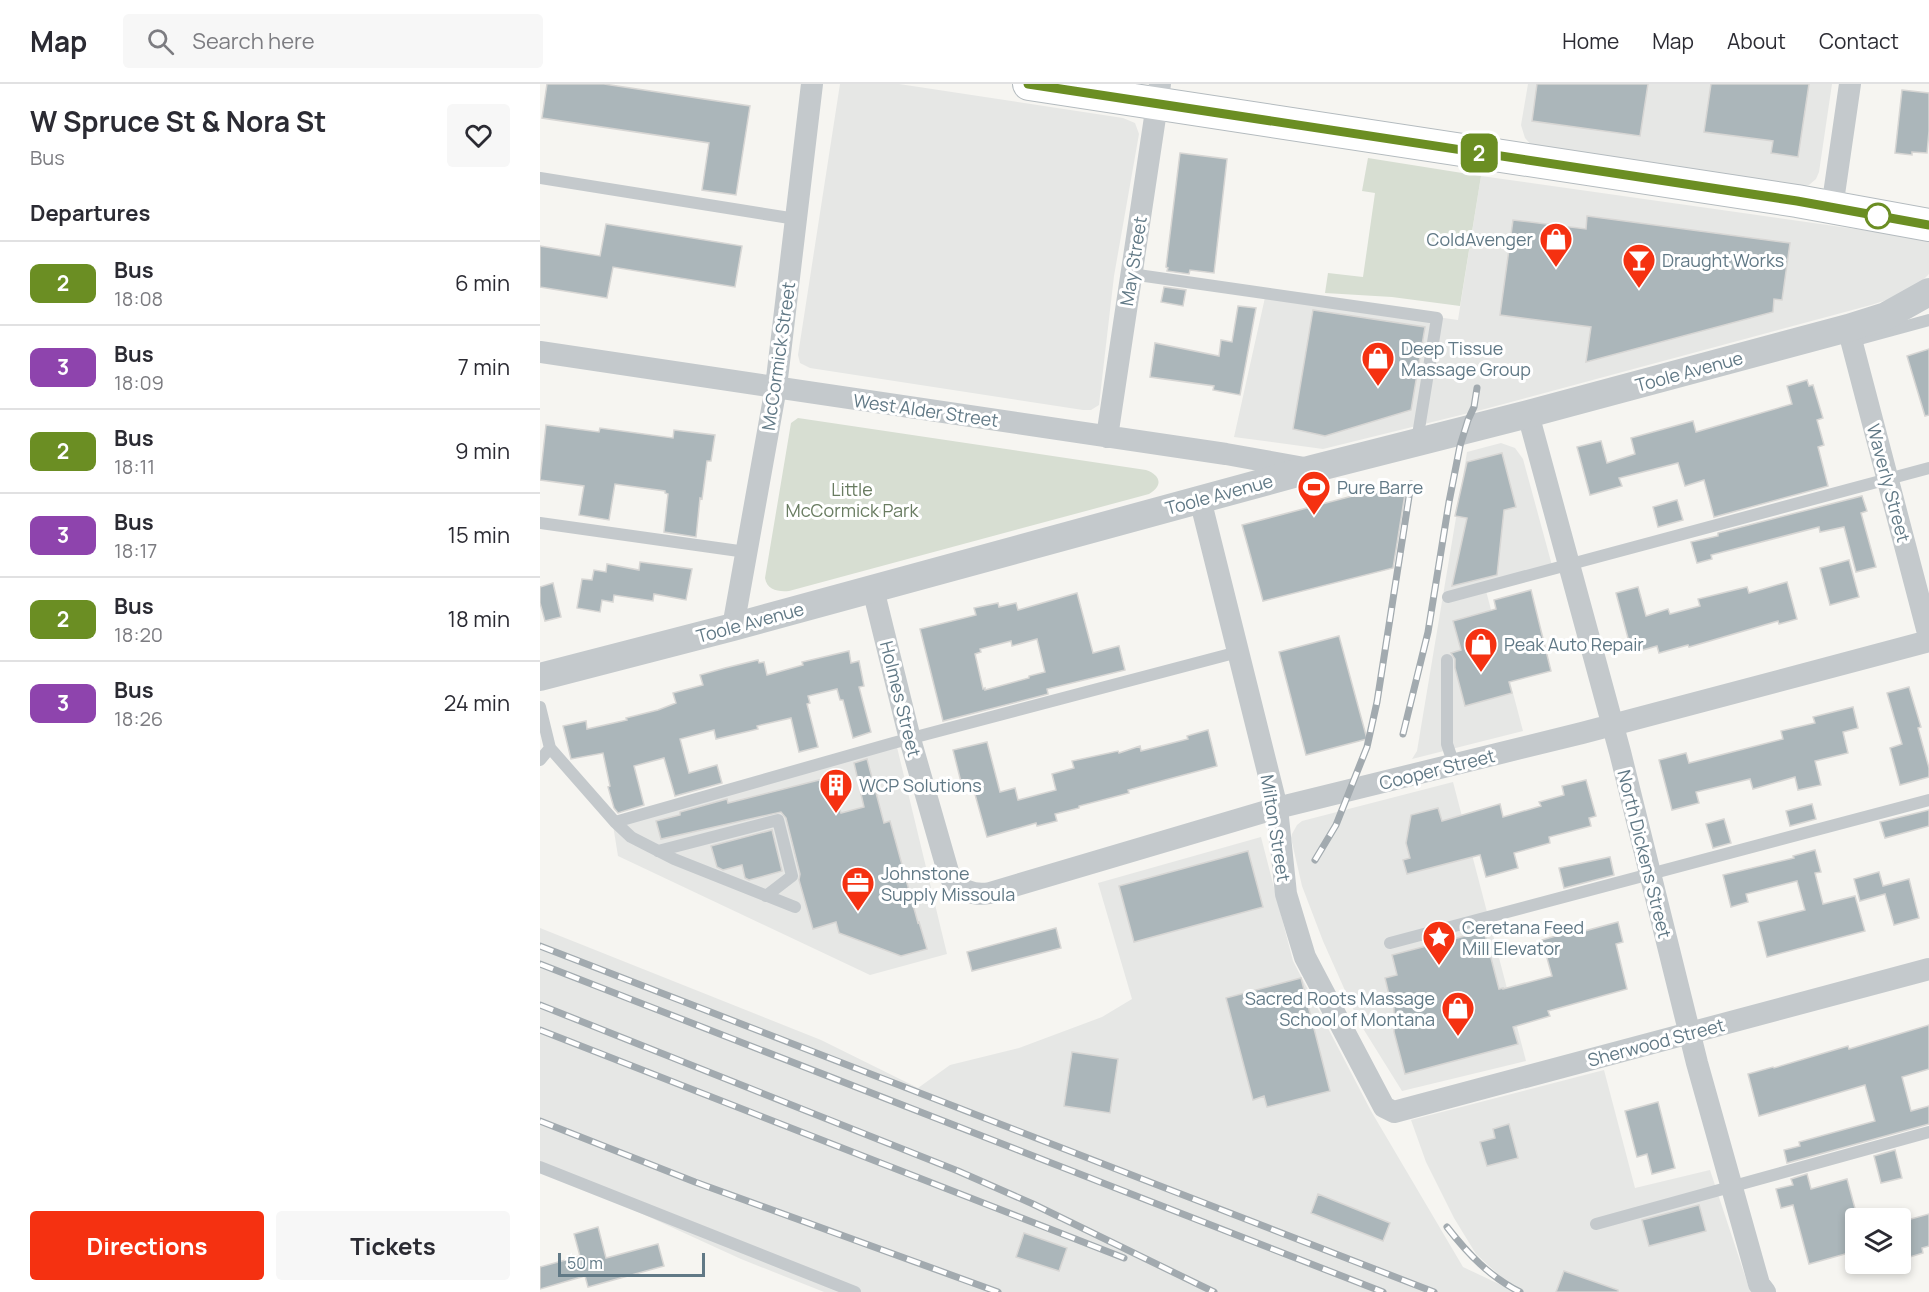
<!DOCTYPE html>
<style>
:root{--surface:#fff;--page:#f7f7f7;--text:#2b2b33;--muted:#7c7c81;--line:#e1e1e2;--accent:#f53111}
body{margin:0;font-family:Manrope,sans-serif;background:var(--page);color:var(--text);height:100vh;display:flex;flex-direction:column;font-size:22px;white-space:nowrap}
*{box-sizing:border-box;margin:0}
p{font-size:20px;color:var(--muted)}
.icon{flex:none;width:33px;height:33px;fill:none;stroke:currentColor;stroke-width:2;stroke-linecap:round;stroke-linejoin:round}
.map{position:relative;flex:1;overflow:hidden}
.details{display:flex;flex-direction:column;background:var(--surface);width:540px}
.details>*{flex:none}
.badge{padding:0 12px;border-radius:9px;font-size:21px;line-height:39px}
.tools{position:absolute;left:1305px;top:1124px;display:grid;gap:12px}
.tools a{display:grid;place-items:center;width:66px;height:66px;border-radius:6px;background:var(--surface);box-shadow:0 3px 9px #0003;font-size:30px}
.scale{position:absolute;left:18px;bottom:15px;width:147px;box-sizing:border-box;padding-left:6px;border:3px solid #617986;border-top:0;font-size:16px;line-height:21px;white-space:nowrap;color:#617986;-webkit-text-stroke:4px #fff;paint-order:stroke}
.map>.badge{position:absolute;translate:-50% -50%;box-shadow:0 0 0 3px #fff}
h2{padding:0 30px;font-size:22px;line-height:54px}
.round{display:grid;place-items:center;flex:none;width:63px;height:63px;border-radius:6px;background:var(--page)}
.overview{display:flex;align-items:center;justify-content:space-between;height:102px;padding:0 30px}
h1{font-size:28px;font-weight:700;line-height:45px}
.cta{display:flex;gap:12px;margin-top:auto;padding:12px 30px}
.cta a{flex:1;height:69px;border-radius:6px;background:var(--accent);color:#fff;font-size:24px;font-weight:700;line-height:69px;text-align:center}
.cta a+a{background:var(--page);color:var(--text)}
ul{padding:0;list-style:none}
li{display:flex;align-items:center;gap:18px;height:84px;padding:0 30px;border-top:2px solid var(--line)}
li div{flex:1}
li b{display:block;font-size:22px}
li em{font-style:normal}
li .badge{min-width:66px;font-weight:700;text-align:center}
header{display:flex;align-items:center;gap:36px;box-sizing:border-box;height:84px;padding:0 30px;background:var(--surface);border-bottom:2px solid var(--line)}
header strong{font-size:28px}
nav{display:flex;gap:33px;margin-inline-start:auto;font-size:21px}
.search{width:420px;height:54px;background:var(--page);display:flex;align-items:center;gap:15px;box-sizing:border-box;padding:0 21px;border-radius:6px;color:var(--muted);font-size:22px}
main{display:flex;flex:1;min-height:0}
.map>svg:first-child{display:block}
</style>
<header>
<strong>Map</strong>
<div class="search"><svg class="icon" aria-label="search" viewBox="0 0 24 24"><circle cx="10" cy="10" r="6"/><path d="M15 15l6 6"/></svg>Search here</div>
<nav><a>Home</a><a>Map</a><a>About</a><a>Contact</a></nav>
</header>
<main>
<section class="details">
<div class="overview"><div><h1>W Spruce St &amp; Nora St</h1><p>Bus</p></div><a class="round"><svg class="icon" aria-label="heart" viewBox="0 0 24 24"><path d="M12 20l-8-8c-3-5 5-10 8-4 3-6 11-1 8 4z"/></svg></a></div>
<h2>Departures</h2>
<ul>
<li><span class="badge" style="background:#6b8e23;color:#fff">2</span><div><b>Bus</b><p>18:08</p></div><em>6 min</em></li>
<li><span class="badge" style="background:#8e44ad;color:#fff">3</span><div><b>Bus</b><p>18:09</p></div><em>7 min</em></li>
<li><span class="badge" style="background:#6b8e23;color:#fff">2</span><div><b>Bus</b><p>18:11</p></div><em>9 min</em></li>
<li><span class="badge" style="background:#8e44ad;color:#fff">3</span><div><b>Bus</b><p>18:17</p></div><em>15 min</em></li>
<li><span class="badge" style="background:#6b8e23;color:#fff">2</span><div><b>Bus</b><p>18:20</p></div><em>18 min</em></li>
<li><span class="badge" style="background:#8e44ad;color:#fff">3</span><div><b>Bus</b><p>18:26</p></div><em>24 min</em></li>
</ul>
<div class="cta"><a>Directions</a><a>Tickets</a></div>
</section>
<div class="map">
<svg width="1389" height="1208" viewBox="0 0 1389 1208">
<rect width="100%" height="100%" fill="#f6f5f1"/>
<!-- built -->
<path fill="#e6e7e5" d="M 300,0 L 359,0 L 583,34 L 595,39 L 599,50 L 574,192 L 559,321 L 551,326 L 543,326 L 270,284 L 260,279 L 258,271 Z
M 988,0 L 1292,0 L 1279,88 L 1276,95 L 1269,101 L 1260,103 L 993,63 L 985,54 L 981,41 Z
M 941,92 L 1386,155 L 1389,158 L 1389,190 L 1379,200 L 1353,214 L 1331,221 L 945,325 L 783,365 L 694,353 L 726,209 L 918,236 Z
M 961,359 L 975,364 L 983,375 L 1013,485 L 945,503 L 983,647 L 872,675 L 877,667 L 927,368 Z
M 356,659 L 407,870 L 330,891 L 78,772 L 72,735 Z
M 913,698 L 986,977 L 862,1007 L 819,938 L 783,857 L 762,802 L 751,754 L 752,750 L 757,741 L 762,737 Z
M 721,753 L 753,877 L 831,1027 L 923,1183 L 976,1208 L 284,1208 L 201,1175 L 0,1083 L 0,844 L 281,956 L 378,1004 L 410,981 L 479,964 L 562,933 L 592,915 L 558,799 Z
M 1064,986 L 1095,1104 L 1170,1086 L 1209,1204 L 1212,1208 L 980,1208 L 974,1205 L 936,1170 L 914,1134 L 886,1078 L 871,1036 Z"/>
<!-- green -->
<path fill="#d7ded2" d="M 828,74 L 941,92 L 920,222 L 852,213 L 785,209 L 788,189 L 823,193 L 835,109 L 822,107 Z
M 258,334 L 606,386 C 620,391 624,401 609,410 L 249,507 C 238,508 227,506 225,494 L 251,339 Z"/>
<!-- building -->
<path fill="#abb6ba" stroke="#d7d6d4" stroke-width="1.5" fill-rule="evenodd" d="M 7,0 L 64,0 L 210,22 L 196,111 L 162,106 L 169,59 L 2,34 Z
M 997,0 L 1108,0 L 1100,52 L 992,37 Z
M 1171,0 L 1269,0 L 1258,73 L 1231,69 L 1233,57 L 1164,48 Z
M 1362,6 L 1389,9 L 1389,47 L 1387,69 L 1372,68 L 1372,71 L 1355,69 Z
M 640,69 L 687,75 L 674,189 L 650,186 L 649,190 L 627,187 L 628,184 L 626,183 Z
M 1047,132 L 1250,159 L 1242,216 L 1234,215 L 1233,228 L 1046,278 L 1051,243 L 960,231 L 973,136 L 1046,145 Z
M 66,140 L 202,162 L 195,203 L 73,183 L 67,214 L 0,203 L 0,162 L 60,172 Z
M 624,203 L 646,206 L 643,222 L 621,218 Z
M 698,222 L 716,224 L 700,311 L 673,306 L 674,302 L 610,293 L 615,259 L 679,272 L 681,256 L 692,258 Z
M 773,226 L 885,243 L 871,326 L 785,352 L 753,345 Z
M 1389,265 L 1389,331 L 1385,332 L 1367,272 Z
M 1267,296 L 1269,302 L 1273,301 L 1283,334 L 1277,336 L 1284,361 L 1278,363 L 1288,402 L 1174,433 L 1164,396 L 1145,402 L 1138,379 L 1079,394 L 1082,402 L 1050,411 L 1037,363 L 1061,357 L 1067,379 L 1095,370 L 1091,354 L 1153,337 L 1156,348 L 1252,320 L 1247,302 Z
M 6,341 L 59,348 L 60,344 L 133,354 L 134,346 L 175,351 L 171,377 L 167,377 L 162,415 L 160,414 L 156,453 L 124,448 L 128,410 L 125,409 L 125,407 L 75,400 L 69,436 L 39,431 L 44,402 L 0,396 Z
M 962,369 L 976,423 L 964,426 L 957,491 L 912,502 L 927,434 L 915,432 L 927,378 Z
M 862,399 L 865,410 L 853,484 L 723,517 L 702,441 Z
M 1322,412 L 1327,427 L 1321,429 L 1336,483 L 1316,488 L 1304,443 L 1280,448 L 1279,443 L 1171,471 L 1172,475 L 1157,479 L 1151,458 L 1178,452 L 1178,449 Z
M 1137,416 L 1143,436 L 1118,443 L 1113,423 Z
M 1309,476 L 1319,513 L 1290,521 L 1280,484 Z
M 100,478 L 152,485 L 146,516 L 114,510 L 113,517 L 74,511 L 73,518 L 62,516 L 60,528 L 37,524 L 42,495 L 52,496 L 54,486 L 66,488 L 67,480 L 99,486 Z
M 1247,498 L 1257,535 L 1239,540 L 1238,537 L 1149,563 L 1148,561 L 1119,569 L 1117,562 L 1092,569 L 1076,509 L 1098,503 L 1106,532 L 1128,525 L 1130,530 L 1160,522 L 1158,515 L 1207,503 L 1209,509 Z
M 13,499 L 21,533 L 5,537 L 0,519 L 0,503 Z
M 991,506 L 1011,587 L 969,598 L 972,609 L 925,622 L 915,584 L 915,575 L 911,569 L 921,566 L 913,537 L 956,525 L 954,516 Z
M 537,509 L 553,569 L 579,562 L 585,586 L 507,605 L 508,610 L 403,637 L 380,545 L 436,531 L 434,524 L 458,519 L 459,523 L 476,519 L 478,526 ZM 497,555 L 505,588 L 489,592 L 489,594 L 445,606 L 445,604 L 443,605 L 435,570 L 441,568 L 440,565 L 471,557 L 472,562 Z
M 799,552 L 827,655 L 766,671 L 739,568 Z
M 309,567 L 311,579 L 319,577 L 324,602 L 319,603 L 331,648 L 313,654 L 303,616 L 300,616 L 297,605 L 268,612 L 270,619 L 267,620 L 278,663 L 259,668 L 251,634 L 217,642 L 218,645 L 176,655 L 174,646 L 140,655 L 149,689 L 177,681 L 182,699 L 135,712 L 124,674 L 94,682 L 104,721 L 78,729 L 74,724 L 68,703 L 70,702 L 63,669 L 31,675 L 23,642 L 46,637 L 47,645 L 87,636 L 86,634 L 118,626 L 136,619 L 133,609 L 163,601 L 160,591 L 185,584 L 218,576 L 219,579 L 224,578 L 227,591 L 263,581 L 262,578 Z
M 1369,603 L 1381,643 L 1378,644 L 1389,684 L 1389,693 L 1360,701 L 1350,664 L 1362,660 L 1347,609 Z
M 1313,623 L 1318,644 L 1303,648 L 1308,669 L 1275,677 L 1281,701 L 1258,706 L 1255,693 L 1213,705 L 1210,695 L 1156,708 L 1159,719 L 1132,726 L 1119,676 L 1146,669 L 1149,679 L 1243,655 L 1241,647 L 1275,639 L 1273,633 Z
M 668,646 L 677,682 L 610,700 L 588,706 L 589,709 L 539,722 L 539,724 L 515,730 L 517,737 L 497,742 L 496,739 L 447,753 L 431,696 L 421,698 L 413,666 L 447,658 L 460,708 L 475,704 L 478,716 L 516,706 L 512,690 L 534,684 L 532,677 L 578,667 L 579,669 L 600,662 L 601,667 L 648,655 L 647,652 Z
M 327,675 L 344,739 L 350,737 L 378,839 L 379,838 L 387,865 L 361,872 L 299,849 L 296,838 L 273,845 L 259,796 L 260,790 L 246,734 L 241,728 L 121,755 L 116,737 L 140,731 L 140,728 L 187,715 L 188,719 L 291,693 L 301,729 L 324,723 L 314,679 Z
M 1046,696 L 1056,732 L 1049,734 L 1051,742 L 1009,753 L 1010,759 L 974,769 L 978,784 L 946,793 L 940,771 L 867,790 L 863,776 L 870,774 L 866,759 L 871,731 L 898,724 L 902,737 L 960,720 L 963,733 L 1001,722 L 999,718 L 1024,711 L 1022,702 Z
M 1272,720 L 1276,735 L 1250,742 L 1246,727 Z
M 1389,726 L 1389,742 L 1345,754 L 1340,738 Z
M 1184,735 L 1191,759 L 1173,764 L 1166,740 Z
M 232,746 L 242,787 L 209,796 L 205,794 L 202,781 L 183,786 L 177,783 L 171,762 Z
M 1275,766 L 1281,788 L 1275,789 L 1283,820 L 1315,812 L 1325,847 L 1227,873 L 1218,838 L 1265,826 L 1257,797 L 1206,810 L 1208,818 L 1191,823 L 1183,791 L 1254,774 L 1253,772 Z
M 708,767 L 723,823 L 594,858 L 579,802 Z
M 1070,773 L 1074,791 L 1024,804 L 1019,784 Z
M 1339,788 L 1343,802 L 1369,795 L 1379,834 L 1354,841 L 1345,810 L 1320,817 L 1314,795 Z
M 1078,838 L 1083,858 L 1076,860 L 1087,905 L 1008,927 L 1010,932 L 973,943 L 978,960 L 865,990 L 854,948 L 854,910 L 849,911 L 845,894 L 857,891 L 852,871 L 944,847 L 959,905 L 963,904 L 963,905 L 1012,892 L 1002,856 L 1036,846 L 1037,849 Z
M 516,844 L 521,864 L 432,887 L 427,868 Z
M 761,894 L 790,1007 L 727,1023 L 724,1012 L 713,1016 L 686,914 Z
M 1389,941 L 1389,985 L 1362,993 L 1371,1027 L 1389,1022 L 1389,1040 L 1247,1079 L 1244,1066 L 1260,1062 L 1259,1058 L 1335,1037 L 1325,1001 L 1219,1032 L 1208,990 L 1233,983 L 1234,984 L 1308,962 L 1309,965 Z
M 532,968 L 578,975 L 570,1029 L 524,1022 Z
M 1118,1018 L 1135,1084 L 1112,1090 L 1107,1070 L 1097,1073 L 1085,1027 Z
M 969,1040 L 978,1074 L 947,1082 L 940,1058 L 955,1054 L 953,1045 Z
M 1355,1066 L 1362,1094 L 1341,1099 L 1334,1072 Z
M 1267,1090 L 1271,1105 L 1307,1095 L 1316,1128 L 1316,1167 L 1269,1180 L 1253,1121 L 1241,1124 L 1236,1105 L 1253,1101 L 1251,1095 Z
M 778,1110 L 850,1139 L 843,1157 L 771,1129 Z
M 1159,1121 L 1166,1147 L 1109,1162 L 1102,1136 Z
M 1389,1130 L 1389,1162 L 1382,1164 L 1383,1169 L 1360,1176 L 1360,1138 Z
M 58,1143 L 66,1174 L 118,1160 L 124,1182 L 48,1203 L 45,1192 L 0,1205 L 0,1183 L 40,1172 L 34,1150 Z
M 484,1149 L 527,1164 L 519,1187 L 476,1173 Z
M 1024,1187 L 1078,1206 L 1078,1208 L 1016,1208 Z"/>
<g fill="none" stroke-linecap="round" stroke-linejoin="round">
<defs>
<path id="secondary" d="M 489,0 L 1257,117 L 1389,141"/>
</defs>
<!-- secondary casing -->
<use href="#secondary" stroke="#b4bbbf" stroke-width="34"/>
<!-- service -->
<path stroke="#c4c9cc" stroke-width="12" d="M 0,94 L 256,135
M 591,190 L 897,234 L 877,357
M 1312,257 L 1389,236
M 0,439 L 206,468
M 908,513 L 1389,384
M 907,576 L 907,660 L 914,681
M 0,623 L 10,664 L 75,738 L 353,659 L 698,568
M 0,676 L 10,664
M 75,738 L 91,753 L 134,775 L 255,823
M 118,767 L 238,736 L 252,792 L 226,812
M 850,859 L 1389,716
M 0,1083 L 315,1208
M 1056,1140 L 1389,1048"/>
<!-- minor -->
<path stroke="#c4c9cc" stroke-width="22" d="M 1292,124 L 1310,0
M 1308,244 L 1389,553
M 0,268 L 686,370 L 770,385
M 988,330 L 1080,668 L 1157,979 L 1219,1200 L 1225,1208
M 567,353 L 620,0
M 660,415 L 737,724 L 746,810 L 765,873 L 844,1023 L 854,1028 L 1389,885
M 333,505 L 370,655 L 409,791 C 417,806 434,812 450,809 L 737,724 L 1042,649 L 1389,557
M 193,543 L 236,303 L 272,0"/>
<!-- tertiary -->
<path stroke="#c4c9cc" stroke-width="28" d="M 0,593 L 193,543 L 772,385 L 988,330 L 1308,244 L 1346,232 L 1389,208"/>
<!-- secondary -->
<use href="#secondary" stroke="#fff" stroke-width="32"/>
<defs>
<path id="rail" d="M 863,650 L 888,548 L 909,418 L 920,362 L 928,336 L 934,323 L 937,304
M 775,776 L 796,741 L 827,663 L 837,618 L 871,400
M 0,862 L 894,1208
M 0,880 L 843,1208
M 0,921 L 418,1087 L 493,1120 L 674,1208
M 0,946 L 584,1174
M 0,1037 L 155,1098 L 458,1208
M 907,1143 C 928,1170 950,1193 980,1208"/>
</defs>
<!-- rail casing -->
<use href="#rail" stroke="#a2aaaf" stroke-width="7"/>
<!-- rail -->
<use href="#rail" stroke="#fff" stroke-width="4.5" stroke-dasharray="14" stroke-linecap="butt"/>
</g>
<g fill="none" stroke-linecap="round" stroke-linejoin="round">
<defs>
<path id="line" d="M 488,0 L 1257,117 L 1389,141"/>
</defs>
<!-- line casing -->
<use href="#line" stroke="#fff" stroke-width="14"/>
<!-- line -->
<use href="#line" stroke="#6b8e23" stroke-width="9"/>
</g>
<!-- icons -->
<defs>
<symbol id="shop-pin" viewBox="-11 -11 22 30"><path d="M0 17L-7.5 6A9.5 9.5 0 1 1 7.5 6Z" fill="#f53111" stroke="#fff"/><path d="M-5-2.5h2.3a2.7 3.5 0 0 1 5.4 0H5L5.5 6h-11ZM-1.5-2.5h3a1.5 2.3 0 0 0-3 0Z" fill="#fff"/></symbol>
<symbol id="bar-pin" viewBox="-11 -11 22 30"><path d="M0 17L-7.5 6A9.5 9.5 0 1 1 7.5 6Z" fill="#f53111" stroke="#fff"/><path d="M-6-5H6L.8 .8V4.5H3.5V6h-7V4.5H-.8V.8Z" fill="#fff"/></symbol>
<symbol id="stadium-pin" viewBox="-11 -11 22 30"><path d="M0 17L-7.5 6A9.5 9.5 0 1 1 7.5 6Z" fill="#f53111" stroke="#fff"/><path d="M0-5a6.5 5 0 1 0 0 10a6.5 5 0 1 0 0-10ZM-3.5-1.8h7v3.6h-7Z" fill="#fff"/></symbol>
<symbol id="building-pin" viewBox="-11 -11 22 30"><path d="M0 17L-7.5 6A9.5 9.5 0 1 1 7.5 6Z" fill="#f53111" stroke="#fff"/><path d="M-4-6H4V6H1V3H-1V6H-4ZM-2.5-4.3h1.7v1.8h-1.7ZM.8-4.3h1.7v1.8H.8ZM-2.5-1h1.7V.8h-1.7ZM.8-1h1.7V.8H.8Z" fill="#fff"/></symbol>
<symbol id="office-pin" viewBox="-11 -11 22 30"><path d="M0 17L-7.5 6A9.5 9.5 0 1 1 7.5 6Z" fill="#f53111" stroke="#fff"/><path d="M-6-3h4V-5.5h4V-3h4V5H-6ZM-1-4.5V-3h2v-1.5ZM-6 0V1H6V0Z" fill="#fff"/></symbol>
<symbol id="sight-pin" viewBox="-11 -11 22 30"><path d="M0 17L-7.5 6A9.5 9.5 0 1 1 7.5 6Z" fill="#f53111" stroke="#fff"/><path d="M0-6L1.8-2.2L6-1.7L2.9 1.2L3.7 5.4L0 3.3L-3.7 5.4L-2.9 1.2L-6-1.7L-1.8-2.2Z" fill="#fff"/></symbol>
</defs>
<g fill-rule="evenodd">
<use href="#shop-pin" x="997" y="136" width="38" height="52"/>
<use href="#bar-pin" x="1080" y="157" width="38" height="52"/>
<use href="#shop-pin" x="819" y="255" width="38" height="52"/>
<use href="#stadium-pin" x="755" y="384" width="38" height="52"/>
<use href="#shop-pin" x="922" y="541" width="38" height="52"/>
<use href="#building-pin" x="277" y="682" width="38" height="52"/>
<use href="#office-pin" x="299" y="780" width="38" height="52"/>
<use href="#sight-pin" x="880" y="834" width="38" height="52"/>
<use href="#shop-pin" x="899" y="905" width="38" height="52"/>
</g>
<!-- markers -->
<circle fill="#fff" stroke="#6b8e23" stroke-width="3" cx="1338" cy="132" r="12"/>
<g text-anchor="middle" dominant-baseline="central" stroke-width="6" stroke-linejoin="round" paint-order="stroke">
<!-- poi labels -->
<g font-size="18" fill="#617986" stroke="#fff" text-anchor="start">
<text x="993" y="155" text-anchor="end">ColdAvenger</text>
<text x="1122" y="176">Draught Works</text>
<text x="861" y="264">Deep Tissue<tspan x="861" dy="21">Massage Group</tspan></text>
<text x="797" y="403">Pure Barre</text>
<text x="964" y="560">Peak Auto Repair</text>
<text x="319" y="701">WCP Solutions</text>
<text x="341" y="789">Johnstone<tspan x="341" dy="21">Supply Missoula</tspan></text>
<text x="922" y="843">Ceretana Feed<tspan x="922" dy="21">Mill Elevator</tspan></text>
<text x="895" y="914" text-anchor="end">Sacred Roots Massage<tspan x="895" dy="21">School of Montana</tspan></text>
</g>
<!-- street labels -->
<g font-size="18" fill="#617986" stroke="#fff">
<text transform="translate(593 177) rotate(-81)">May Street</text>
<text transform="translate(238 272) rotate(-82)">McCormick Street</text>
<text transform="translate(1149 287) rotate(-15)">Toole Avenue</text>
<text transform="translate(386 326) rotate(8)">West Alder Street</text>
<text transform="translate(1349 399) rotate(75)">Waverly Street</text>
<text transform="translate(679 410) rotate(-15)">Toole Avenue</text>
<text transform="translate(210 538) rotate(-15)">Toole Avenue</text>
<text transform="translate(361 615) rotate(76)">Holmes Street</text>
<text transform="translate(897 685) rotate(-14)">Cooper Street</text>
<text transform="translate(736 744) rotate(81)">Milton Street</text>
<text transform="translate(1105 770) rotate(76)">North Dickens Street</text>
<text transform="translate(1116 958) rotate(-15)">Sherwood Street</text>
</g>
<!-- park labels -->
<g font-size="18" fill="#697c61" stroke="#fff">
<text x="312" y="405">Little<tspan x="312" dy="21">McCormick Park</tspan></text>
</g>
</g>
</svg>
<div class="tools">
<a><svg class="icon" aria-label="layers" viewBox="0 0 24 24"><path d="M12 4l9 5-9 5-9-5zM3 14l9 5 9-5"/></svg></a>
</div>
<div class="scale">50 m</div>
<b class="badge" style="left:939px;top:69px;background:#6b8e23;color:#fff">2</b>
</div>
</main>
